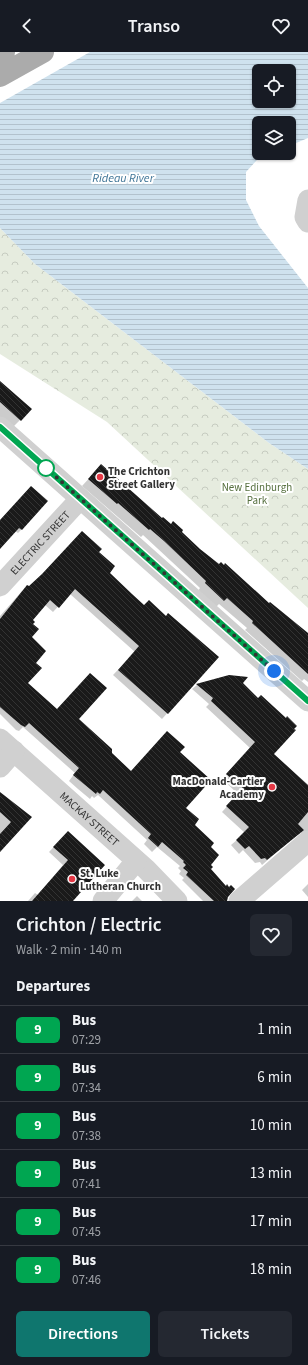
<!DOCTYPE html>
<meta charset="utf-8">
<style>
:root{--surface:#171b24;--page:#242831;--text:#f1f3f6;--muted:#9ea1a6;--line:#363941;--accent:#0f766e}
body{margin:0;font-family:"Source Sans 3",sans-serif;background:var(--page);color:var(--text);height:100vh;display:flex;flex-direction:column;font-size:15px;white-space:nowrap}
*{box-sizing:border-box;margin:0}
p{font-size:13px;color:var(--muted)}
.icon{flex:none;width:22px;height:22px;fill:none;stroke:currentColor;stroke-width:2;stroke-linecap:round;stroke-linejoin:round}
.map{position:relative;height:849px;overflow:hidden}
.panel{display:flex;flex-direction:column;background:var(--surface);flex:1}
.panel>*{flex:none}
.badge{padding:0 8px;border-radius:6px;font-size:14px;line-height:26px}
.buttons{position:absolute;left:252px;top:12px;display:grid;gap:8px}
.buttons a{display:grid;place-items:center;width:44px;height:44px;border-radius:6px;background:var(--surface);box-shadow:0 1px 3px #0004;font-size:20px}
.you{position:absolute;width:20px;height:20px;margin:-10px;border:3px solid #fff;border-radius:50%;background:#1a73e8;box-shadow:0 0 0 6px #1a73e833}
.map>.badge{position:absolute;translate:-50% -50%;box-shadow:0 0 0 2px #fff}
h2{padding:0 16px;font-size:15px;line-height:36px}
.round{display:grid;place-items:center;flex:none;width:42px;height:42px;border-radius:6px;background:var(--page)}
.summary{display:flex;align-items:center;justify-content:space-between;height:68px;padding:0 16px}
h1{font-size:19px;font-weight:600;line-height:30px}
.cta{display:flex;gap:8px;margin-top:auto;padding:8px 16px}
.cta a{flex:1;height:46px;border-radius:6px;background:var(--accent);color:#fff;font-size:16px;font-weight:600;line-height:46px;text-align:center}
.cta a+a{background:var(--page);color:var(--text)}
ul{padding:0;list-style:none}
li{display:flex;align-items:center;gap:12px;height:48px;padding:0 16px;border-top:1px solid var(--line)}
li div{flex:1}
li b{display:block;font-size:15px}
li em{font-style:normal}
li .badge{min-width:44px;font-weight:700;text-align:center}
header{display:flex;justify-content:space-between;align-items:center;height:52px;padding:0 16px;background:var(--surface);font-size:18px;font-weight:600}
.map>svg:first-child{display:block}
</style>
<header><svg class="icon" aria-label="back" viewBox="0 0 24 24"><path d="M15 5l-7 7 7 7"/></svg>Transo<svg class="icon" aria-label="heart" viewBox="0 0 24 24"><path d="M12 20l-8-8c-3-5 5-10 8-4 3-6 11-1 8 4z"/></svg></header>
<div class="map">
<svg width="308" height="849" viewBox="0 0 308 849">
<defs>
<pattern id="park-crowns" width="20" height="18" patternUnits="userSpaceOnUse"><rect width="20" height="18" fill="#e6ecdf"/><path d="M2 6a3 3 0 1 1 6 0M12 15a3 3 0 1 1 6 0" fill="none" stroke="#c6cbc0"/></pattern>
<pattern id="water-rules" width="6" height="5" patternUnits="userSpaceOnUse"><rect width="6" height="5" fill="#cfe2ee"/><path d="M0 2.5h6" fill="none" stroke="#b2c2cd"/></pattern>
<pattern id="building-back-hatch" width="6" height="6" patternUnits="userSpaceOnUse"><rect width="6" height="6" fill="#1a1a1a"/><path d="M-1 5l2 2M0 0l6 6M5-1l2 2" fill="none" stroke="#333"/></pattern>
</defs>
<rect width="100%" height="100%" fill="#fff"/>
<!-- park -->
<path fill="url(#park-crowns)" d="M 0,176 L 35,212 L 269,391 L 308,417 L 308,556 L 107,370 L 0,302 Z"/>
<!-- water -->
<path fill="url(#water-rules)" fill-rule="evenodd" d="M 0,0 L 308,0 L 308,86 L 289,94 L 289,71 L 259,71 L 259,101 L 274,101 L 257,108 L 246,120 L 246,148 L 259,174 L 308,236 L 308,417 L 269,391 L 35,212 L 0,176 ZM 259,19 L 289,19 L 289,49 L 259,49 Z"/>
<!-- pier -->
<path fill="#fff" d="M 0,0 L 90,0 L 0,51 Z"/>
<!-- shadow -->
<path fill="#0003" d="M 0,331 L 20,368 L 11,377 L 0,367 Z
M 94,421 L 180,480 L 200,498 L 308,582 L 308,630 L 304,627 L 302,629 L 245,578 L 247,576 L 219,552 L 216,555 L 198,539 L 200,536 L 143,483 L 141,485 L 82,434 Z
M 27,439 L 22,477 L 18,481 L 15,479 L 0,496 L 0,469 Z
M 98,500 L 108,521 L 144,555 L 166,565 L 217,606 L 162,667 L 113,623 L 135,600 L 70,542 L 53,560 L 45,553 L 32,568 L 31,585 L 34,611 L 26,631 L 57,658 L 78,667 L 130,720 L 179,700 L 184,756 L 193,773 L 209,795 L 209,817 L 227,845 L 226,849 L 203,849 L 182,828 L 184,826 L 179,822 L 181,819 L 178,816 L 180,814 L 157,795 L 152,800 L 144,792 L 147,788 L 98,743 L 94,746 L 92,744 L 90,747 L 78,737 L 69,729 L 75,721 L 23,675 L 19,679 L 16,678 L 0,662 L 0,564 L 22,539 Z
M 229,624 L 241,631 L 273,702 L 308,735 L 308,783 L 301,781 L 294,785 L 262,813 L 260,810 L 255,811 L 243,798 L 239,802 L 231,793 L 245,781 L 222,760 L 238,742 L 222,727 L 250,696 L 206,655 L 209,652 L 192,637 L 197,633 Z
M 0,745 L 31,765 L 0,800 Z
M 68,780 L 72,849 L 28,849 L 35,841 L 38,843 L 63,813 L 49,800 Z
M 308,832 L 308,845 L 302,838 Z
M 137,844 L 142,849 L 132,849 Z"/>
<!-- building -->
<path fill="url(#building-back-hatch)" d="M 0,329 L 32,357 L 21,369 L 0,350 Z
M 101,412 L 162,466 L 163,465 L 171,472 L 173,469 L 183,478 L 182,480 L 200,497 L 219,512 L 221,510 L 224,513 L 225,511 L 269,551 L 270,550 L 308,581 L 308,622 L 252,571 L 253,569 L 227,546 L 224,549 L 205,531 L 206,529 L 164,489 L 150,477 L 149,478 L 118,451 L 117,452 L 88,427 Z
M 31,434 L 48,449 L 22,478 L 19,476 L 0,497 L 0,468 Z
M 82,479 L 102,497 L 99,500 L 115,514 L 110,521 L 132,542 L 144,553 L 149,548 L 166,564 L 168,561 L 219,605 L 168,662 L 118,618 L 139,594 L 75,537 L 59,556 L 50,548 L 33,568 L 35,570 L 33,572 L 39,577 L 32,585 L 46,599 L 36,611 L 42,616 L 28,631 L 57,657 L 90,621 L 107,636 L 79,667 L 112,697 L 112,701 L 131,719 L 167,679 L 185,695 L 180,700 L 211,728 L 186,756 L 199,767 L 195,773 L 214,791 L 211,795 L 219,803 L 211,813 L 213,815 L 211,817 L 226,834 L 227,832 L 229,835 L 231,833 L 235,837 L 228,845 L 227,849 L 214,849 L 186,823 L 188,820 L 183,816 L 186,813 L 183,810 L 184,809 L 162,790 L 158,795 L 148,786 L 151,782 L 103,738 L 100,742 L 97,740 L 96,742 L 73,723 L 79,716 L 29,671 L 25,675 L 21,673 L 0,655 L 0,567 L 27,533 L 29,534 L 42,522 Z
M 229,623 L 248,625 L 243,631 L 258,646 L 261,643 L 286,666 L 287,664 L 297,674 L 294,677 L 296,678 L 274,702 L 308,733 L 308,760 L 298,772 L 304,778 L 267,808 L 265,806 L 261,807 L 249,794 L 245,797 L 236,788 L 249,775 L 226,754 L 243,736 L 226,722 L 255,690 L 211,649 L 213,646 L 196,632 Z
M 0,740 L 32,765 L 0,800 L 0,782 L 11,770 L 0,760 Z
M 68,779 L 105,813 L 73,849 L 32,849 L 68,808 L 53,795 Z"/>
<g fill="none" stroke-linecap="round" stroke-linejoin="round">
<!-- minor -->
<g stroke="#d0d0d0" stroke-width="21">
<path d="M 308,148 L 305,165 L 308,170"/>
<path d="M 0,375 L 308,649"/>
<path id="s1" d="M 0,534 L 80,447"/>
<path id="s2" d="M 0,687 L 146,817 L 177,849"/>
<path d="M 0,715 L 14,699"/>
<path d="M 103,849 L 136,809"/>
<path d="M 239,849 L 308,789"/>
</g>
<!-- major -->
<path stroke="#ababab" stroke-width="22" d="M 0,2 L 4,0
M 0,24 L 43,0"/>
</g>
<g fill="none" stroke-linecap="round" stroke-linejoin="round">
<defs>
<path id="line" d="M 0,375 L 308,649"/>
</defs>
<!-- line casing -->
<use href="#line" stroke="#fff" stroke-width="9"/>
<!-- line -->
<use href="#line" stroke="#00a651" stroke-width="6"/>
<!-- walk -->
<path stroke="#333" stroke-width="4" stroke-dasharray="0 7.2" d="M 46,416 L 274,619"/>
</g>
<!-- markers -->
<circle fill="#fff" stroke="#00a651" stroke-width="2" cx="46" cy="416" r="8"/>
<g fill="#e63946" stroke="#fff" stroke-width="1.5">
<circle cx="100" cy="425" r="4"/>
<circle cx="272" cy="735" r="4"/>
<circle cx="72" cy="827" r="4"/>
</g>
<g text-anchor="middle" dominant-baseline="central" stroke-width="4" stroke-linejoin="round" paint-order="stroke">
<!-- poi labels -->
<g font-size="11" font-weight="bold" fill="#333" stroke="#fff" text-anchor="start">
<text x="108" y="419">The Crichton<tspan x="108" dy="13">Street Gallery</tspan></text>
<text x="264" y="729" text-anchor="end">MacDonald-Cartier<tspan x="264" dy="13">Academy</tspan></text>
<text x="80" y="821">St. Luke<tspan x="80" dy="13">Lutheran Church</tspan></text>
</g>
<!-- park labels -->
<g font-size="11" fill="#56703f" stroke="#fff">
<text x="257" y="435">New Edinburgh<tspan x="257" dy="13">Park</tspan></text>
</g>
<!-- street labels -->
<g font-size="11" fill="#333" stroke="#fff">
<text stroke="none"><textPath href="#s1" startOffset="59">ELECTRIC STREET</textPath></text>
<text stroke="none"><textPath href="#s2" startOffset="120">MACKAY STREET</textPath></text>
</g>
<!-- water labels -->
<g font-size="12" font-style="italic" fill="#3f7597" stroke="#fff">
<text x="123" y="126">Rideau River</text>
</g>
</g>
</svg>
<div class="buttons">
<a><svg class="icon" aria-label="locate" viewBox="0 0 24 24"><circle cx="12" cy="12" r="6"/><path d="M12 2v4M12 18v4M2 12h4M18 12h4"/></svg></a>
<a><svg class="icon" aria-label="layers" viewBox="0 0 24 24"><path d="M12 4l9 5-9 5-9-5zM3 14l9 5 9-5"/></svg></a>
</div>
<div class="you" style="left:274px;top:619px"></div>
</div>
<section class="panel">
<div class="summary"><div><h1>Crichton / Electric</h1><p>Walk · 2 min · 140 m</p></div><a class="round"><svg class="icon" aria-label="heart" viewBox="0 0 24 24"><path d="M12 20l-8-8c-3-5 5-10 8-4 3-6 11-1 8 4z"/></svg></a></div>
<h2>Departures</h2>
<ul>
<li><span class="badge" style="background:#00a651;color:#fff">9</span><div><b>Bus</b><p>07:29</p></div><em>1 min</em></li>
<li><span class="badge" style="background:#00a651;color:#fff">9</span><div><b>Bus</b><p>07:34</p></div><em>6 min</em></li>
<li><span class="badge" style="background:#00a651;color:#fff">9</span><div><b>Bus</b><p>07:38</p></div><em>10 min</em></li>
<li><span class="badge" style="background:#00a651;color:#fff">9</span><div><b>Bus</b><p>07:41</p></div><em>13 min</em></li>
<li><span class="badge" style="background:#00a651;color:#fff">9</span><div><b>Bus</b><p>07:45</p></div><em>17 min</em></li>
<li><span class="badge" style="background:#00a651;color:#fff">9</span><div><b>Bus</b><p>07:46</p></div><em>18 min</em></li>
</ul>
<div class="cta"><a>Directions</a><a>Tickets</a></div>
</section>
